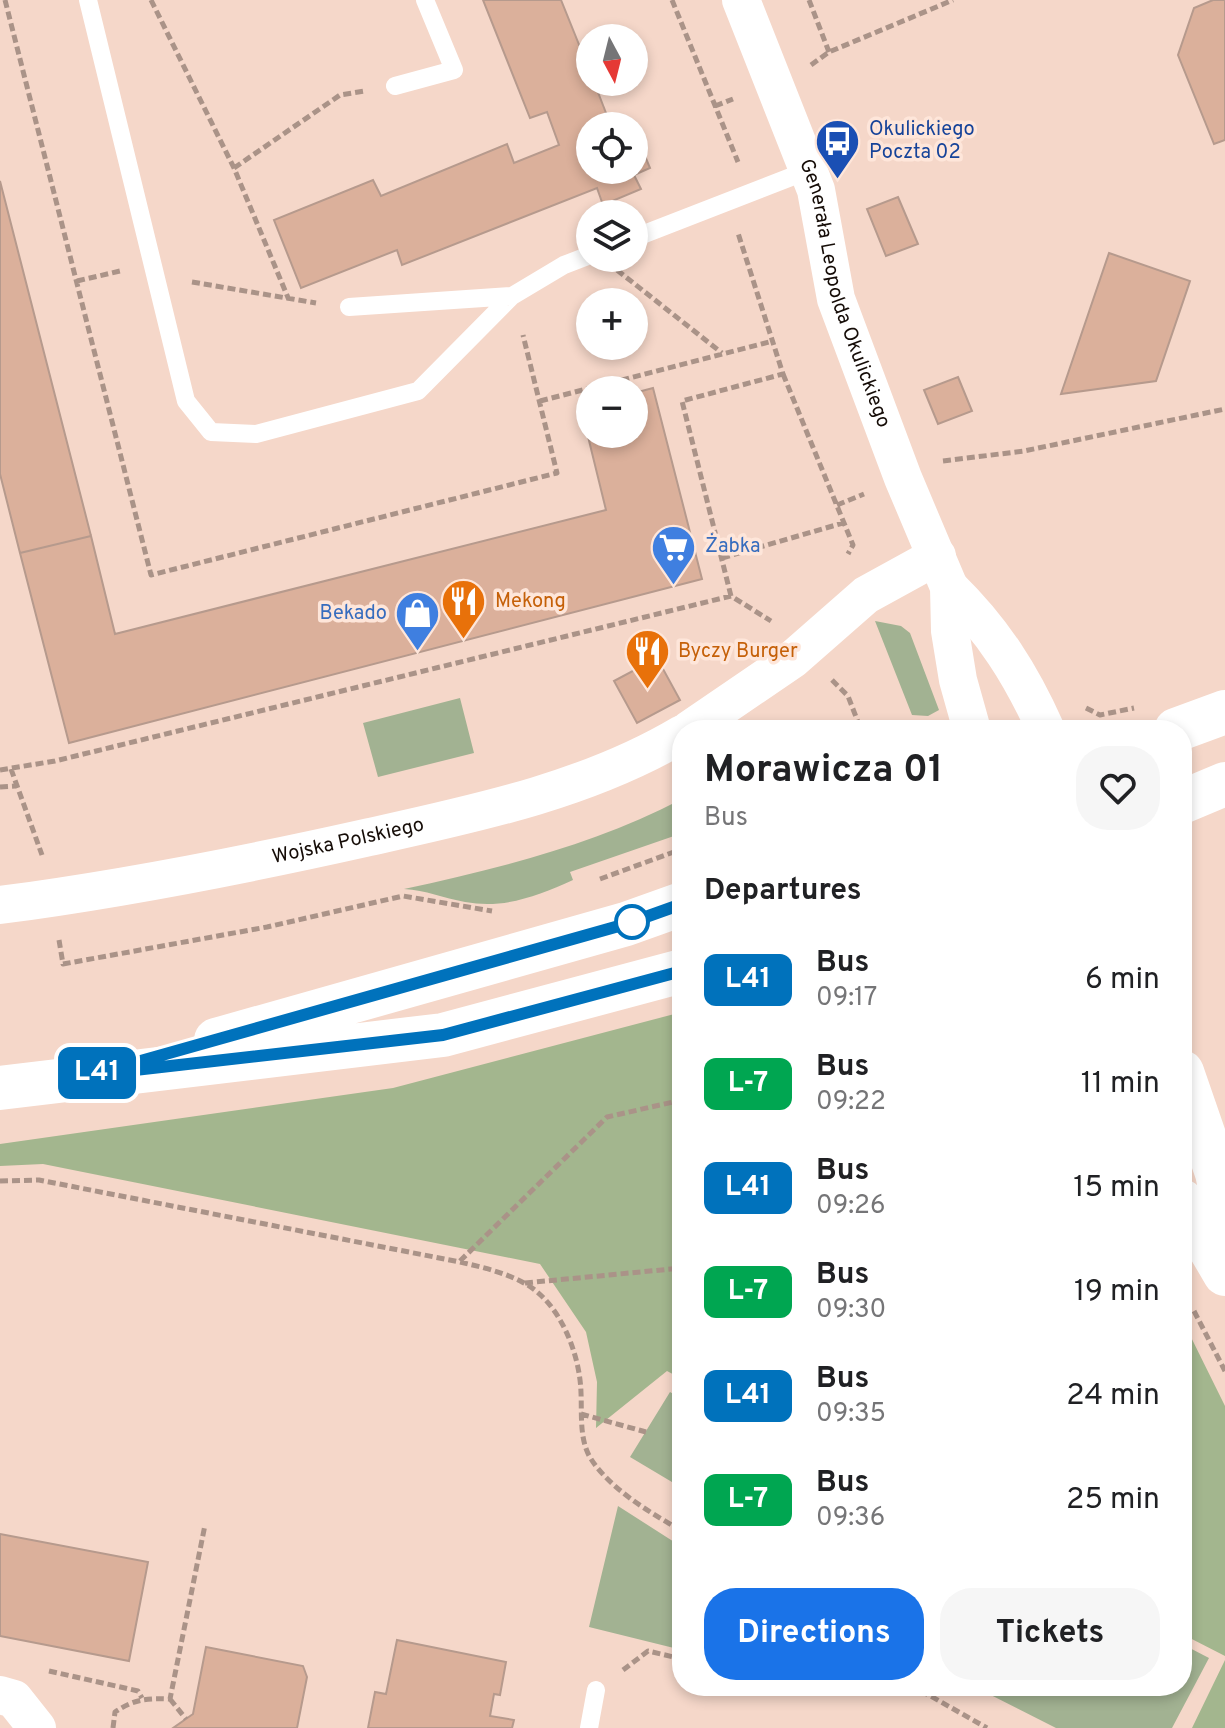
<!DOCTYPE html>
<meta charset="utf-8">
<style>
:root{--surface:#fff;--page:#f6f6f6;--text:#202124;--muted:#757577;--accent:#1a73e8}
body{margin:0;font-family:Overpass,sans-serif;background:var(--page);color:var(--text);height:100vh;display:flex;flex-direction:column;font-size:30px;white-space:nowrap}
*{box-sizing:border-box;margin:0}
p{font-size:26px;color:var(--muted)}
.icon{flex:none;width:44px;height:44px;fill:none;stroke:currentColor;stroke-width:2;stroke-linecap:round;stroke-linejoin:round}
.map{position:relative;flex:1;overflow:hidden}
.side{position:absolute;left:672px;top:720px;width:520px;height:976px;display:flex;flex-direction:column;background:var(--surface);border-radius:32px;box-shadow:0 4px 12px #0003}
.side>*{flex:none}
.badge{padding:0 16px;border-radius:12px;font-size:28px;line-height:52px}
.needle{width:52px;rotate:173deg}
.tools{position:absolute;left:576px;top:24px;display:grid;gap:16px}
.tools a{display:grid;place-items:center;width:72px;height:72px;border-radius:50%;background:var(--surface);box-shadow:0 4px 12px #0003;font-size:40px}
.map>.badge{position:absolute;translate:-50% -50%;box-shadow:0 0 0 4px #fff}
h2{padding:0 32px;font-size:30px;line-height:72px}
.round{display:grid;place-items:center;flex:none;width:84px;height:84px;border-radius:32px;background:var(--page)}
.head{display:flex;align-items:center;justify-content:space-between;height:136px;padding:0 32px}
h1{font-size:38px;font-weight:700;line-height:60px}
.cta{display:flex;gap:16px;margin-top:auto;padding:16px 32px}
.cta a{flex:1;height:92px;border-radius:32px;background:var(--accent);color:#fff;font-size:32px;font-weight:700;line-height:92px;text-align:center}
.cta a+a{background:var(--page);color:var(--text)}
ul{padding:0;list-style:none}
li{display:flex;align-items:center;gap:24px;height:104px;padding:0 32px}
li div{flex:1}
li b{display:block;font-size:30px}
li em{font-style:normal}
li .badge{min-width:88px;font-weight:700;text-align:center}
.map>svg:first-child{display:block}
</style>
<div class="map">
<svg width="1225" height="1728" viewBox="0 0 1225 1728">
<rect width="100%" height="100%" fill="#f5d7c9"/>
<!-- green -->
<path fill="#a2b292" d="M 875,621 L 901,626 L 910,633 L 939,710 L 928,716 L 912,715 Z
M 460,698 L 474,753 L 378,777 L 363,723 Z
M 682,799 L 682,841 L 676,843 L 674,836 L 570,872 L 573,880 C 537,896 505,909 465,902 C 443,898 426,890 404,889 C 500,868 594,845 682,799 Z
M 670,1392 L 682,1399 L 682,1488 L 630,1457 Z
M 618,1506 L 682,1547 L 682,1650 L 589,1627 Z
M 1182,1644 L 1209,1658 L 1172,1728 L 1056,1728 L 973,1686 L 1182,1686 Z"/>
<!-- forest -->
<path fill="#a3b68e" d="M 682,1012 L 682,1379 L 667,1371 L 596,1428 L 597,1382 L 586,1332 L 540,1264 L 43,1164 L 0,1166 L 0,1144 L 393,1088 Z
M 1182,1319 L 1225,1406 L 1225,1656 L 1182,1634 Z
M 1225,1660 L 1225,1728 L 1192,1728 Z"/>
<!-- building -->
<path fill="#dbb09b" stroke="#b69a8d" stroke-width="2" d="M 483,0 L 561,0 L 590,72 L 590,82 L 594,82 L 611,126 L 590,126 L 590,170 L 634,170 L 635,132 L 650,168 L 634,175 L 641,189 L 603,205 L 597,188 L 402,265 L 397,250 L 301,288 L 274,220 L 373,180 L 381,196 L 507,144 L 514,163 L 559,145 L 547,112 L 530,118 Z
M 1213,0 L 1225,0 L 1225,140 L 1214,144 L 1178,55 L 1194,8 Z
M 0,181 L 91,536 L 20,553 L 0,474 Z
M 898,197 L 918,244 L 886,256 L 867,209 Z
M 1109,253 L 1190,281 L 1156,381 L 1061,394 Z
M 958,377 L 972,411 L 938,424 L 924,390 Z
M 653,388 L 702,579 L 69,743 L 20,553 L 91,536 L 115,634 L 606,510 L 581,408 L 590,405 L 590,434 L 634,434 L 634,393 Z
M 657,658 L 680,700 L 637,723 L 614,681 Z
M 0,1534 L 148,1562 L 129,1661 L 0,1636 Z
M 397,1640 L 506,1662 L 500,1695 L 494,1694 L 490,1716 L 514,1720 L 512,1728 L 368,1728 L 375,1692 L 386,1694 Z
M 206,1647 L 303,1666 L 307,1677 L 297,1728 L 173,1728 L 193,1714 Z"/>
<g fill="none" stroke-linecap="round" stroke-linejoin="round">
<!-- path -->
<path stroke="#aa9388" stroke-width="5" stroke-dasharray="8 4" stroke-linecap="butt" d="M 5,0 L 151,575 L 557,473 L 523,335
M 151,0 L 234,168 L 289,300
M 672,0 L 738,162
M 809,0 L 829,52
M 811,65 L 829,52 L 953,0
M 715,106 L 733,99
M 234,168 L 340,95 L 365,91
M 617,270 L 722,353
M 77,281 L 120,271
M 192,282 L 316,303
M 783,374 L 853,545 L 848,554
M 540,401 L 773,341
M 943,461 L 1024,451 L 1225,409
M 837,505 L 864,494
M 722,558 L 843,523
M 731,596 L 682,401 L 783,374 L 738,233
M 832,680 L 848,696 L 861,730
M 1086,708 L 1100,715 L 1134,708
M 11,769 L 42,855
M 0,770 L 55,761 L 731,596 L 771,621
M 0,787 L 15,786
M 600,879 L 682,849
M 59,940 L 63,964 L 267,927 L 403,896 L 492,911
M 0,1181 L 39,1180 L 460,1262 C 481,1267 504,1272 524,1283 C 560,1302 580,1354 581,1393 C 582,1414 579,1440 591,1459 C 611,1490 651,1513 682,1531
M 460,1261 L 607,1117 L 682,1100
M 525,1283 L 682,1268
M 1194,1311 L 1225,1371
M 581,1414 L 646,1432
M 623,1670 L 648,1651 L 682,1659
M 49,1671 L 138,1691 L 142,1698
M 897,1686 L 927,1694 L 987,1728
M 170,1699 L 186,1719
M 113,1728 L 115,1712 C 134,1699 148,1698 170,1699 L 205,1525"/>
<!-- service -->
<path stroke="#fff" stroke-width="18" d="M 88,0 L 186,401 L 211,432 L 256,434 L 418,391 L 512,296 L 564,265 L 590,255
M 395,86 L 454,70 L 425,0
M 634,238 L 809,170
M 349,307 L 512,296
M 589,1728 L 596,1690"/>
<!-- minor -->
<g stroke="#fff" stroke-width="38">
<path id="s1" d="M 741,0 L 816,190 L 836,299 L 903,478 L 949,587 L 950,631 L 958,680 L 972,730"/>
<path d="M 949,587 C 993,630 1021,674 1046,730"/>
<path d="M 689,730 L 793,659 L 866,595 L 937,556"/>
<path id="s2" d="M 0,905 C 123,889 244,865 365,838 C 473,814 586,791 682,734"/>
<path d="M 0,1695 L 14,1699 L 37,1728"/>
</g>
<!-- tertiary -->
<path stroke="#fff" stroke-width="44" d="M 1182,1072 L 1217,1173 L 1225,1211
M 1182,1201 L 1225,1274"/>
<!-- secondary -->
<path stroke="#fff" stroke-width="44" d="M 1176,730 L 1225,712
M 1182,802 L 1225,784
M 216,1040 L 626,924 L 682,904
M 0,1088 L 443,1035 L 682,971"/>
</g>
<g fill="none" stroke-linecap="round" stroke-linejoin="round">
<defs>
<path id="line" d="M 682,904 L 626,924 L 91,1075 L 443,1035 L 682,971"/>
</defs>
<!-- line casing -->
<use href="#line" stroke="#fff" stroke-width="18"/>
<!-- line -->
<use href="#line" stroke="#0072bc" stroke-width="12"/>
</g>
<!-- icons -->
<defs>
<symbol id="bus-pin" viewBox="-11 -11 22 30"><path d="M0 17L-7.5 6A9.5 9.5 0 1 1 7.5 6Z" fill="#1a4fb4" stroke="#fee6da"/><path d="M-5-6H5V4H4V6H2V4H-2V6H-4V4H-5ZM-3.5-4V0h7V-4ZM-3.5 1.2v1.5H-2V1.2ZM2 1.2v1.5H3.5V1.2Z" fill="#fff"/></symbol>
<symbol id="supermarket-pin" viewBox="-11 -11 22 30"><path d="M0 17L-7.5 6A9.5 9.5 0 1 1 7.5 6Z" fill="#3f7fe0" stroke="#fee6da"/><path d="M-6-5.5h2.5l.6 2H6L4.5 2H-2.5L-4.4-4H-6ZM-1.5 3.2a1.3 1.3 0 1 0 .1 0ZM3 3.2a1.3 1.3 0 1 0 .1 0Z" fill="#fff"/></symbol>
<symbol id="restaurant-pin" viewBox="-11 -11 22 30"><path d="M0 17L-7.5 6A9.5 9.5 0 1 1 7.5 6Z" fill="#e8710a" stroke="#fee6da"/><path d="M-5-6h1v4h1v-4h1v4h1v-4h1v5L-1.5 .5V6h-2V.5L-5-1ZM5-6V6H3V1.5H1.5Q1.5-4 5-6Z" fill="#fff"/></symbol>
<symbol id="shop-pin" viewBox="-11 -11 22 30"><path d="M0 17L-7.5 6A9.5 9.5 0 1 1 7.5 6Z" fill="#3f7fe0" stroke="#fee6da"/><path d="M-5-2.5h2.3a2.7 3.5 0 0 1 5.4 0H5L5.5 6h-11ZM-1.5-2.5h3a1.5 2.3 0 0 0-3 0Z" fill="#fff"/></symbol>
</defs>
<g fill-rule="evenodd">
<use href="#bus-pin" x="812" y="116" width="51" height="69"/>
<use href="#supermarket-pin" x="648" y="522" width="51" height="69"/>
<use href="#restaurant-pin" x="438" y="576" width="51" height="69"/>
<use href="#shop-pin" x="392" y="588" width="51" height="69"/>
<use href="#restaurant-pin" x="622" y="626" width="51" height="69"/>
</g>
<!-- markers -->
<circle fill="#fff" stroke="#0072bc" stroke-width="4" cx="632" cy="922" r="16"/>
<g text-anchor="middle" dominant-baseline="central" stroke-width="7" stroke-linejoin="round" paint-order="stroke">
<!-- transit labels -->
<g font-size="20" fill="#164399" stroke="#fee6da" text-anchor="start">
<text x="869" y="130">Okulickiego<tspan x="869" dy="23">Poczta 02</tspan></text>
</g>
<!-- street labels -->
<g font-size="20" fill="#150c07" stroke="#fee6da">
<text stroke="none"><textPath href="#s1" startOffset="312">Generała Leopolda Okulickiego</textPath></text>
<text stroke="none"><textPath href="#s2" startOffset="354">Wojska Polskiego</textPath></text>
</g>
<!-- shop labels -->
<g font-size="20" fill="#366cbe" stroke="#fee6da" text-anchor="start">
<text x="705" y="547">Żabka</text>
<text x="387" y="614" text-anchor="end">Bekado</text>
</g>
<!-- food labels -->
<g font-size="20" fill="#c56008" stroke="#fee6da" text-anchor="start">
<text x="495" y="602">Mekong</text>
<text x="678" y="652">Byczy Burger</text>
</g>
</g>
</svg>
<div class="tools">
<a><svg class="needle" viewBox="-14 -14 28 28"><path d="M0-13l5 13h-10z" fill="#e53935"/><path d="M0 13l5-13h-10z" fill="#757577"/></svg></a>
<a><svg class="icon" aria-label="locate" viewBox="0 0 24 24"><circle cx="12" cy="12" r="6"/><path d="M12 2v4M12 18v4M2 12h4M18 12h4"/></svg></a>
<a><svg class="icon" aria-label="layers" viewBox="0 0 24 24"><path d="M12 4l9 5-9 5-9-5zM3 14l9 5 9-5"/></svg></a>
<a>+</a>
<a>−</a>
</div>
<b class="badge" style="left:97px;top:1073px;background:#0072bc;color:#fff">L41</b>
<section class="side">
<div class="head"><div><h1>Morawicza 01</h1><p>Bus</p></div><a class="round"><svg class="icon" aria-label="heart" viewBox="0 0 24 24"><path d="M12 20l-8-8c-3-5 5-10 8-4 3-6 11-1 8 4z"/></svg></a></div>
<h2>Departures</h2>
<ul>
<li><span class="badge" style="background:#0072bc;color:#fff">L41</span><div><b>Bus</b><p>09:17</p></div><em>6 min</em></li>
<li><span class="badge" style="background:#00a651;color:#fff">L-7</span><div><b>Bus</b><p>09:22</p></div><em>11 min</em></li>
<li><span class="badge" style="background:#0072bc;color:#fff">L41</span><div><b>Bus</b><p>09:26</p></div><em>15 min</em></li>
<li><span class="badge" style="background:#00a651;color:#fff">L-7</span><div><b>Bus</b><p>09:30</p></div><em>19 min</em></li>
<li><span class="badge" style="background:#0072bc;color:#fff">L41</span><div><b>Bus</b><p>09:35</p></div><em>24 min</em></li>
<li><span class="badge" style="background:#00a651;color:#fff">L-7</span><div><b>Bus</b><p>09:36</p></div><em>25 min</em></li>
</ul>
<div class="cta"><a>Directions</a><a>Tickets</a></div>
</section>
</div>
